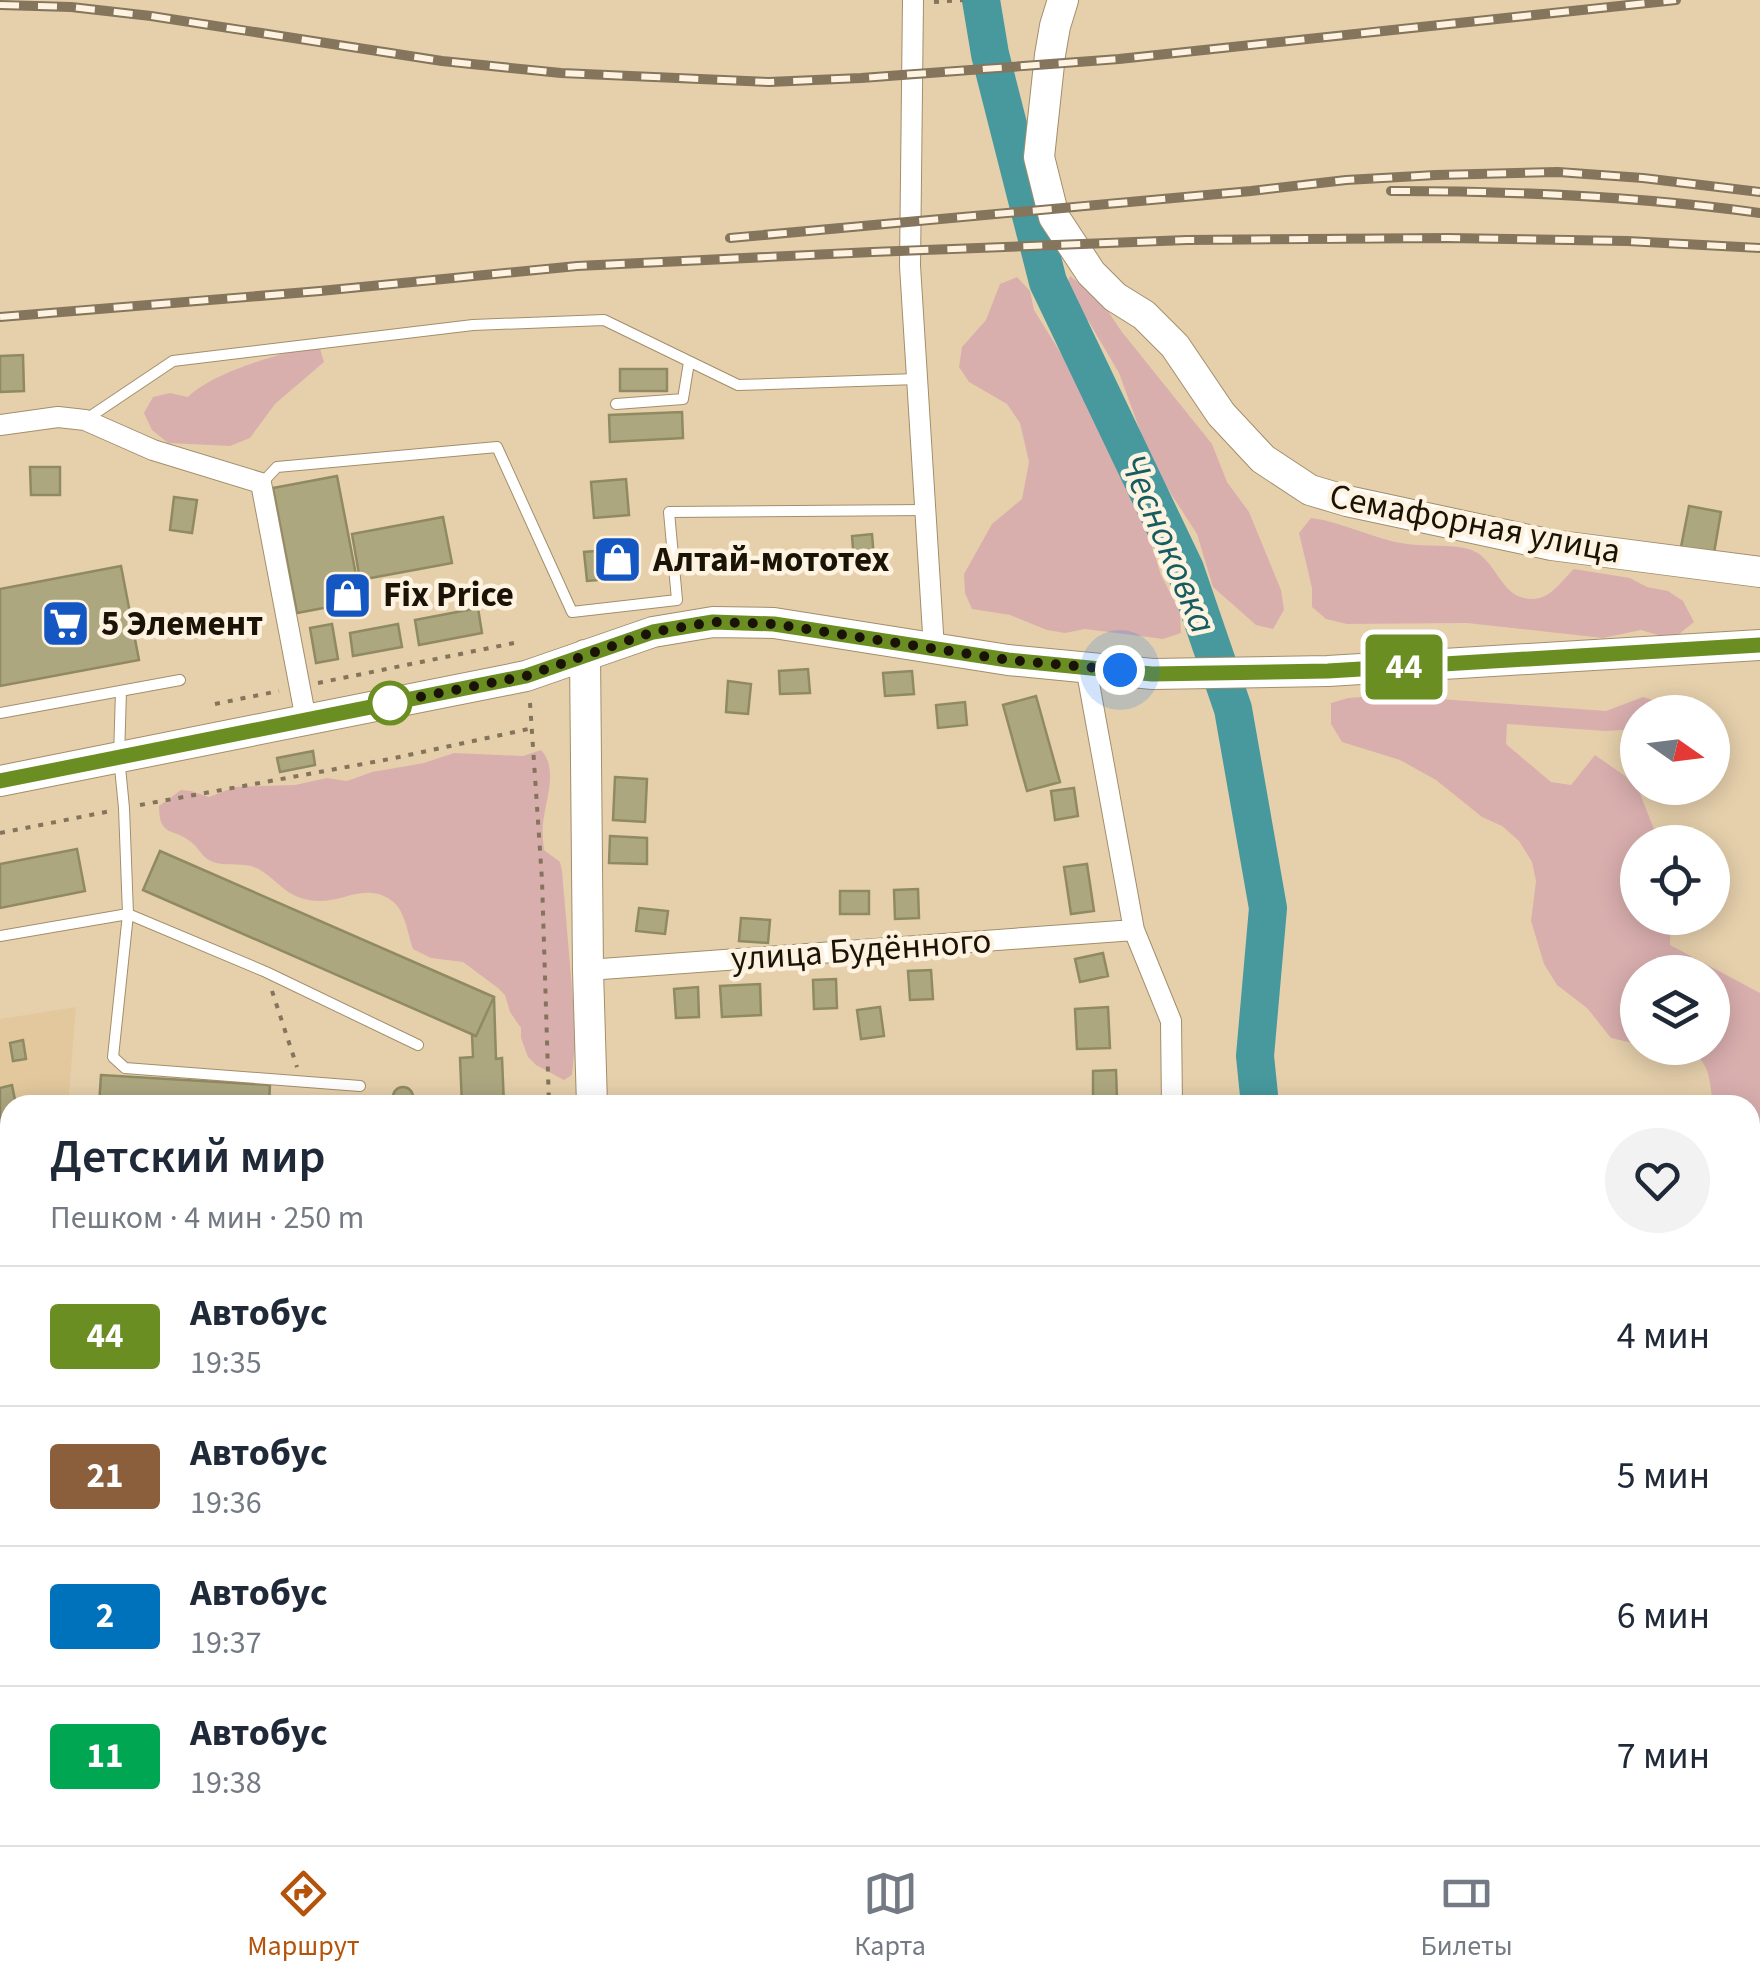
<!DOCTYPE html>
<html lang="ru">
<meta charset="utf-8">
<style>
:root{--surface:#fff;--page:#f2f2f3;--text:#1f2937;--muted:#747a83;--line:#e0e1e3;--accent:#b45309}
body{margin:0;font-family:"Source Sans 3",sans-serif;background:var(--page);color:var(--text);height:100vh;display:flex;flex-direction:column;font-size:38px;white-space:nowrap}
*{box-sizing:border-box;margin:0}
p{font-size:32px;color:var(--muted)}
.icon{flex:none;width:55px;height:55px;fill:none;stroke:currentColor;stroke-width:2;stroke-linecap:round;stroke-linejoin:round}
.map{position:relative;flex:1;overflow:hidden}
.details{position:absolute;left:0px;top:1095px;width:1760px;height:750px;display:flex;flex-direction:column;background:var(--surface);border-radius:30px 30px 0 0;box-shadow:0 5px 25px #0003}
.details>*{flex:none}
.badge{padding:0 20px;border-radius:8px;font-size:35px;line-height:65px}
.needle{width:65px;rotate:104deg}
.buttons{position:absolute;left:1620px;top:695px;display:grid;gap:20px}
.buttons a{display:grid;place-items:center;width:110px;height:110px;border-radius:50%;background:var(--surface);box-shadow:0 5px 25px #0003;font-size:50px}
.you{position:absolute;width:50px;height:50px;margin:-25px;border:8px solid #fff;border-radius:50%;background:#1a73e8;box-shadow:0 0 0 15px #1a73e833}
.map>.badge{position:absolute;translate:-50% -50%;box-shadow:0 0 0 5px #fff}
.round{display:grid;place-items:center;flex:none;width:105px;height:105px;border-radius:52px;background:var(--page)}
.overview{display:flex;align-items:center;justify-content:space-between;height:170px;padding:0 50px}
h1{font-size:48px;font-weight:600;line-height:75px}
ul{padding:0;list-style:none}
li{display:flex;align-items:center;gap:30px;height:140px;padding:0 50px;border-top:2px solid var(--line)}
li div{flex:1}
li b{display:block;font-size:38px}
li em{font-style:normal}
li .badge{min-width:110px;font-weight:700;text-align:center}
.tab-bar{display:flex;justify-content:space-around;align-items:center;height:140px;border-top:2px solid var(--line);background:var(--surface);font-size:28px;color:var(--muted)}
.tab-bar a{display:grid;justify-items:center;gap:5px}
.tab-bar .selected{color:var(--accent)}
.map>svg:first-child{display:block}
</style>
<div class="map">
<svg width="1760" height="1845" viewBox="0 0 1760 1845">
<rect width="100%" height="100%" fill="#e6d0ac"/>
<!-- built -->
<path fill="#e3c89d" d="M 76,1007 L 68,1105 L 10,1105 L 10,1274 L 0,1277 L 0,1019 Z
M 10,1300 L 10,1482 L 0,1483 L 0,1302 Z"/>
<!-- green -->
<path fill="#d9afae" d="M 1070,276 L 1099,298 L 1122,332 L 1212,444 L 1227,482 L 1249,512 L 1281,590 L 1284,610 L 1273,629 L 1256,625 L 1213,587 L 1197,534 L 1153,466 L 1119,373 L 1089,322 L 1064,295 Z
M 1017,277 L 1030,291 L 1034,310 L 1106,426 L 1118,464 L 1136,496 L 1161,575 L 1180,612 L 1181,633 L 1163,639 L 1085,629 L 1065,633 L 1047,630 L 1010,615 L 972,609 L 965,593 L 964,574 L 992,524 L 1022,499 L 1029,462 L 1020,423 L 1007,404 L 969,382 L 959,367 L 962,347 L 986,320 L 1000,284 Z
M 319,345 L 324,362 L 275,404 L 250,438 L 230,446 L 168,443 L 152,430 L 144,413 L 153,397 L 170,393 L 188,397 C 215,371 282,353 319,345 Z
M 1311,518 C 1344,522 1375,540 1407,544 C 1427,547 1450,544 1469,549 C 1498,558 1499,599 1532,599 C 1551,599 1561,581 1574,569 L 1630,578 L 1647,587 L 1668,591 L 1683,601 L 1694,622 L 1678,635 L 1658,635 L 1641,630 L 1603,638 L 1467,623 L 1347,624 L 1326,619 L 1312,607 L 1312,588 L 1299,533 Z
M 1386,695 L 1606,711 L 1643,697 L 1662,703 L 1656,712 L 1638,712 L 1637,729 L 1605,731 L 1507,724 L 1506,744 L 1551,782 L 1571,785 L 1595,755 L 1625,776 L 1639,791 L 1659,842 L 1638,842 L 1638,918 L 1671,918 L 1670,945 L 1760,993 L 1760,1444 L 1750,1457 L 1750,1105 L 1713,1105 C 1709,1077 1711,1057 1680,1048 L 1712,1048 L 1712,972 L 1638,972 L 1637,1044 L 1611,1038 L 1587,1008 L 1557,985 L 1544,964 L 1531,921 L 1536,881 L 1532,862 L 1519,841 L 1502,826 L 1482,817 L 1436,780 L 1400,760 L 1342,742 L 1331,724 L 1331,703 L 1348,698 Z
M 541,750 C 559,769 545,801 543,824 C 542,833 543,841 544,850 L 560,862 L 562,871 L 576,1035 L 572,1075 L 564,1080 L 536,1065 L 528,1057 L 521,1038 L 521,1028 L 510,1012 L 505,995 L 498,988 L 463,962 L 431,958 L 413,949 C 408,935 405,910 392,901 C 367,882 344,902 318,901 C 283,900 276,874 251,866 C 239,863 225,866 213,862 C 202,858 199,848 191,842 C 173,827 159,838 159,806 L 181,790 L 191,791 L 209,797 L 235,787 L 295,785 L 327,778 L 347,781 L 372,772 L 424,763 L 454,753 L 523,756 Z"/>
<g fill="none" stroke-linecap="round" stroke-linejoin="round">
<!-- river -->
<path stroke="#47999e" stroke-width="38" d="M 981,0 L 990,54 L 1048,282 L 1185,569 L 1233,709 L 1268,908 L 1255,1056 L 1260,1105
M 1275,1845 L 1278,1835"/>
</g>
<!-- building -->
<path fill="#ada780" stroke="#908a63" stroke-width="2.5" d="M 23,355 L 24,391 L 0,392 L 0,356 Z
M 620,369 L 667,369 L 667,391 L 620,391 Z
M 682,412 L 683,438 L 610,442 L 609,415 Z
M 30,467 L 60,467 L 60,495 L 31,495 Z
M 337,476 L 361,601 L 297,613 L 273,488 Z
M 626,479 L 629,515 L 594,518 L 591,482 Z
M 174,497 L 197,500 L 192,533 L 170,530 Z
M 1689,506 L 1721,512 L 1714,553 L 1681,547 Z
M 443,517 L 452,563 L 360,580 L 352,534 Z
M 872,534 L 874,559 L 854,561 L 852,536 Z
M 632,548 L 635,577 L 587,581 L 584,552 Z
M 121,566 L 139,660 L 0,686 L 0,589 Z
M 478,608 L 482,633 L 419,645 L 415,620 Z
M 332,624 L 338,659 L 316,663 L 310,628 Z
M 398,624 L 402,647 L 353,656 L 350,633 Z
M 808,669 L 810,693 L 780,694 L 779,671 Z
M 912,671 L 914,694 L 885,696 L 883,673 Z
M 728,681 L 751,684 L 748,714 L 726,712 Z
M 1036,696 L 1060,782 L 1027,791 L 1003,705 Z
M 965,702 L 967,725 L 938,728 L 936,705 Z
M 313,751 L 315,765 L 280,772 L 277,758 Z
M 615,777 L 647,779 L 645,822 L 613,820 Z
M 1074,788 L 1078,816 L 1055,820 L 1051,791 Z
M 610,836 L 647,838 L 647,864 L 609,863 Z
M 77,849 L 85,891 L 0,908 L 0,864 Z
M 160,851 L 494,997 L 476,1036 L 143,890 Z
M 1087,864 L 1094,911 L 1071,914 L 1064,867 Z
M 918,889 L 919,918 L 895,919 L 894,890 Z
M 840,891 L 869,891 L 869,914 L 840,914 Z
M 639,908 L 668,911 L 665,934 L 636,931 Z
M 741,918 L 770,920 L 768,943 L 739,941 Z
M 1103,953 L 1108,976 L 1080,982 L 1075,959 Z
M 931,970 L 933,999 L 910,1000 L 908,971 Z
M 836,979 L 837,1008 L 814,1009 L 813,980 Z
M 760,984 L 761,1015 L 722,1017 L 720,986 Z
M 698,987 L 699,1017 L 676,1018 L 674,989 Z
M 494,997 L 496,1059 L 502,1058 L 504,1105 L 462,1105 L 460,1058 L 473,1057 L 472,1034 L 476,1036 Z
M 880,1007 L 884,1036 L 861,1039 L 857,1010 Z
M 1108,1007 L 1110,1048 L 1077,1049 L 1075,1009 Z
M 23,1040 L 26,1059 L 13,1061 L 10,1043 Z
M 1116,1070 L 1117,1099 L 1093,1100 L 1093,1071 Z
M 101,1075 L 270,1085 L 269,1105 L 99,1105 Z
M 12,1085 L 16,1105 L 10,1105 L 10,1123 L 0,1125 L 0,1088 Z
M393 1097a10 10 0 1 1 20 0a10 10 0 1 1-20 0Z
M 10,1549 L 10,1594 L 0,1594 L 0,1550 Z
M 47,1835 L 109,1835 L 110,1842 L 104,1843 L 104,1845 L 48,1845 Z
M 419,1835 L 457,1835 L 458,1845 L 420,1845 Z
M 546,1835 L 576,1835 L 577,1844 L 548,1845 Z
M 730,1835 L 759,1835 L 760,1845 L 731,1845 Z"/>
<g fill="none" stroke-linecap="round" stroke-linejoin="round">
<defs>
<path id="lane" d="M 616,404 L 683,399 L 689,362
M 85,420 L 173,361 L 473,325 L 604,320 L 738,385 L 917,379
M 262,483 L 277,467 L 497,447 L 572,612 L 677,600 L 669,512 L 925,510
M 0,713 L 180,680
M 0,936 L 128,914 L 124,808 L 119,757 L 121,691
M 360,1086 L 125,1068 L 113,1057 L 128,914 L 266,972 L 418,1045
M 0,1526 L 10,1526
M 0,1628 L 10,1627"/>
<path id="street" d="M 913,0 L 910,266 L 934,649
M 0,425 L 58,417 L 85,420 L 153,450 L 261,483 L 306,720
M 1086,667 L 1134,930 L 1171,1021 L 1172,1105
M 588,970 L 1134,930
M 1750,1616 L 1760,1617
M 231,1835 L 232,1845
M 780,1835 L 781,1845
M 1038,1835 L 1038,1845"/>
<path id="secondary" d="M 1063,0 L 1055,26 L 1050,55 L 1039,157 L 1054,217 L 1091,273 L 1115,297 L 1144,315 L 1175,346 L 1221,414 L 1263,459 L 1310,490 L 1347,501 L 1552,545 L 1760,572
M 585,655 L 588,970 L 592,1105
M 0,781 L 526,676 L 653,632 L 713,622 L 774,623 L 1008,660 L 1153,674 L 1328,671 L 1760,645
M 498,1845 L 501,1835"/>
</defs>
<!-- lane casing -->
<use href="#lane" stroke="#a38e6b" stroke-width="12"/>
<!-- street casing -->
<use href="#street" stroke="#a38e6b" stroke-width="22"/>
<!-- secondary casing -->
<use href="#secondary" stroke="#a38e6b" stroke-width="32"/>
<!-- path -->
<path stroke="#83745b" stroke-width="4" stroke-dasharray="5 8" stroke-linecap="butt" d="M 934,2 L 963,0
M 318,683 L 519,642
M 530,703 L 542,880 L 549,1105
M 215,704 L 279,691
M 140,805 L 390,759 L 533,728
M 0,833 L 111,811
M 272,991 L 297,1067
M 0,1680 L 10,1679
M 0,1696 L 10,1695
M 0,1750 L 10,1750"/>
<!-- lane -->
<use href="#lane" stroke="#fff" stroke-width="10"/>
<!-- street -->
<use href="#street" stroke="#fff" stroke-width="20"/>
<!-- secondary -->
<use href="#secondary" stroke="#fff" stroke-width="30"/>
<defs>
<path id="rail" d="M 0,5 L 71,7 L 151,16 L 442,61 L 561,73 L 769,82 L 861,78 L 1119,59 L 1676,0
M 1391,191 C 1514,191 1638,196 1760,213
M 730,238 L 1251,191 L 1346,180 L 1436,175 L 1558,172 L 1643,178 L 1760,192
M 0,317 L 320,291 L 577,266 L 872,252 L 1187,240 L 1448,238 L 1627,241 L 1760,248"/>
</defs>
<!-- rail casing -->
<use href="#rail" stroke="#84755c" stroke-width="10"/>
<!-- rail -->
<use href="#rail" stroke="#fef3e0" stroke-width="6" stroke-dasharray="19" stroke-linecap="butt"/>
</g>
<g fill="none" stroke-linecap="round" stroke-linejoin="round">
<defs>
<path id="line" d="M 0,781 L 526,676 L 653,632 L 713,622 L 774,624 L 1008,660 L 1152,674 L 1328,671 L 1760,645"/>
</defs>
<!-- line casing -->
<use href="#line" stroke="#fff" stroke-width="22"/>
<!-- line -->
<use href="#line" stroke="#6b8e23" stroke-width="15"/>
<!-- walk -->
<path stroke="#1b1306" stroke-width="10" stroke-dasharray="0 18" d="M 390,703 L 379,705 L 526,676 L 653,632 L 713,622 L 774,624 L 1008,660 L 1120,670"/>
</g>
<!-- icons -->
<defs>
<symbol id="shop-square" viewBox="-11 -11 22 22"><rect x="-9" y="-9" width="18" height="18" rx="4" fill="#1557c2" stroke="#fef3e0"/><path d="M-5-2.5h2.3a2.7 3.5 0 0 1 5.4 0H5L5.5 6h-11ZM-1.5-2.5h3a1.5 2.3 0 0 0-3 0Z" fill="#fff"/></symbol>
<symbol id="supermarket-square" viewBox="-11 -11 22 22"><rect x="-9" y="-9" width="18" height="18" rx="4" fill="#1557c2" stroke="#fef3e0"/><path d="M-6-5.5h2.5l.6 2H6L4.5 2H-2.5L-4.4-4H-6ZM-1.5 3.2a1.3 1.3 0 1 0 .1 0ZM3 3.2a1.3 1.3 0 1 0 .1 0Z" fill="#fff"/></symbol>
</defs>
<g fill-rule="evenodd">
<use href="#shop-square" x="590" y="532" width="55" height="55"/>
<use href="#shop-square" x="320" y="568" width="55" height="55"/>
<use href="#supermarket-square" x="38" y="596" width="55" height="55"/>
</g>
<!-- markers -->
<circle fill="#fff" stroke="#6b8e23" stroke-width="5" cx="390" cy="703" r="20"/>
<g text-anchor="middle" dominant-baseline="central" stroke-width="9" stroke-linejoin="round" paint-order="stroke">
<!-- street labels -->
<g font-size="35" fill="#1b1306" stroke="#fef3e0">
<text transform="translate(1475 524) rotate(11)">Семафорная улица</text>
<text transform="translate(861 950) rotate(-4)">улица Будённого</text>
</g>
<!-- poi labels -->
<g font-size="35" font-weight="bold" fill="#1b1306" stroke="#fef3e0" text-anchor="start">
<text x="653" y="560">Алтай-мототех</text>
<text x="383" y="595">Fix Price</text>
<text x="101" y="624">5 Элемент</text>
</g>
<!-- water labels -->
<g font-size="38" font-style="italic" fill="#165c60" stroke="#fef3e0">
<text transform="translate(1168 544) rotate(67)">Чесноковка</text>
</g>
</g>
</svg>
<div class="buttons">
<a><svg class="needle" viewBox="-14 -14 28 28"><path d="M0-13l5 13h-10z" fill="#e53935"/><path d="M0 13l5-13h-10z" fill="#747a83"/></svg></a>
<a><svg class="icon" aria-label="locate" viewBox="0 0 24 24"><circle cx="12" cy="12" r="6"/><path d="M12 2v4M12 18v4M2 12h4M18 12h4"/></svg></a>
<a><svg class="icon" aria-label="layers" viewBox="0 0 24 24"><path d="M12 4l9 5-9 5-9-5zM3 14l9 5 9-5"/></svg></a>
</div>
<div class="you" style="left:1120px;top:670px"></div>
<b class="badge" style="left:1404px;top:667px;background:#6b8e23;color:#fff">44</b>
<section class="details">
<div class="overview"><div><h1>Детский мир</h1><p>Пешком · 4 мин · 250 m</p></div><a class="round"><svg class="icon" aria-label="heart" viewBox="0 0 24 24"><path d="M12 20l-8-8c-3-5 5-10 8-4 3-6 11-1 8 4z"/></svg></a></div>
<ul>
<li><span class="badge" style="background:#6b8e23;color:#fff">44</span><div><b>Автобус</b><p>19:35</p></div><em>4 мин</em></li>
<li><span class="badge" style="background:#8b5e3c;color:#fff">21</span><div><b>Автобус</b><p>19:36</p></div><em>5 мин</em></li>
<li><span class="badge" style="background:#0072bc;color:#fff">2</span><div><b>Автобус</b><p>19:37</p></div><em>6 мин</em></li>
<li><span class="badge" style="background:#00a651;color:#fff">11</span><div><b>Автобус</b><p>19:38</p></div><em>7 мин</em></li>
</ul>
</section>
</div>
<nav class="tab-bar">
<a class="selected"><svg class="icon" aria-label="directions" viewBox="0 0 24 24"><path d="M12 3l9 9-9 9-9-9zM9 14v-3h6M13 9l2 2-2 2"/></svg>Маршрут</a>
<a><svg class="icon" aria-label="map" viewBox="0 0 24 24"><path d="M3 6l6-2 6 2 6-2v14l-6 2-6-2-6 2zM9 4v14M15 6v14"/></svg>Карта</a>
<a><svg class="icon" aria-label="tickets" viewBox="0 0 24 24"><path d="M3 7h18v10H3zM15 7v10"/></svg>Билеты</a>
</nav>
